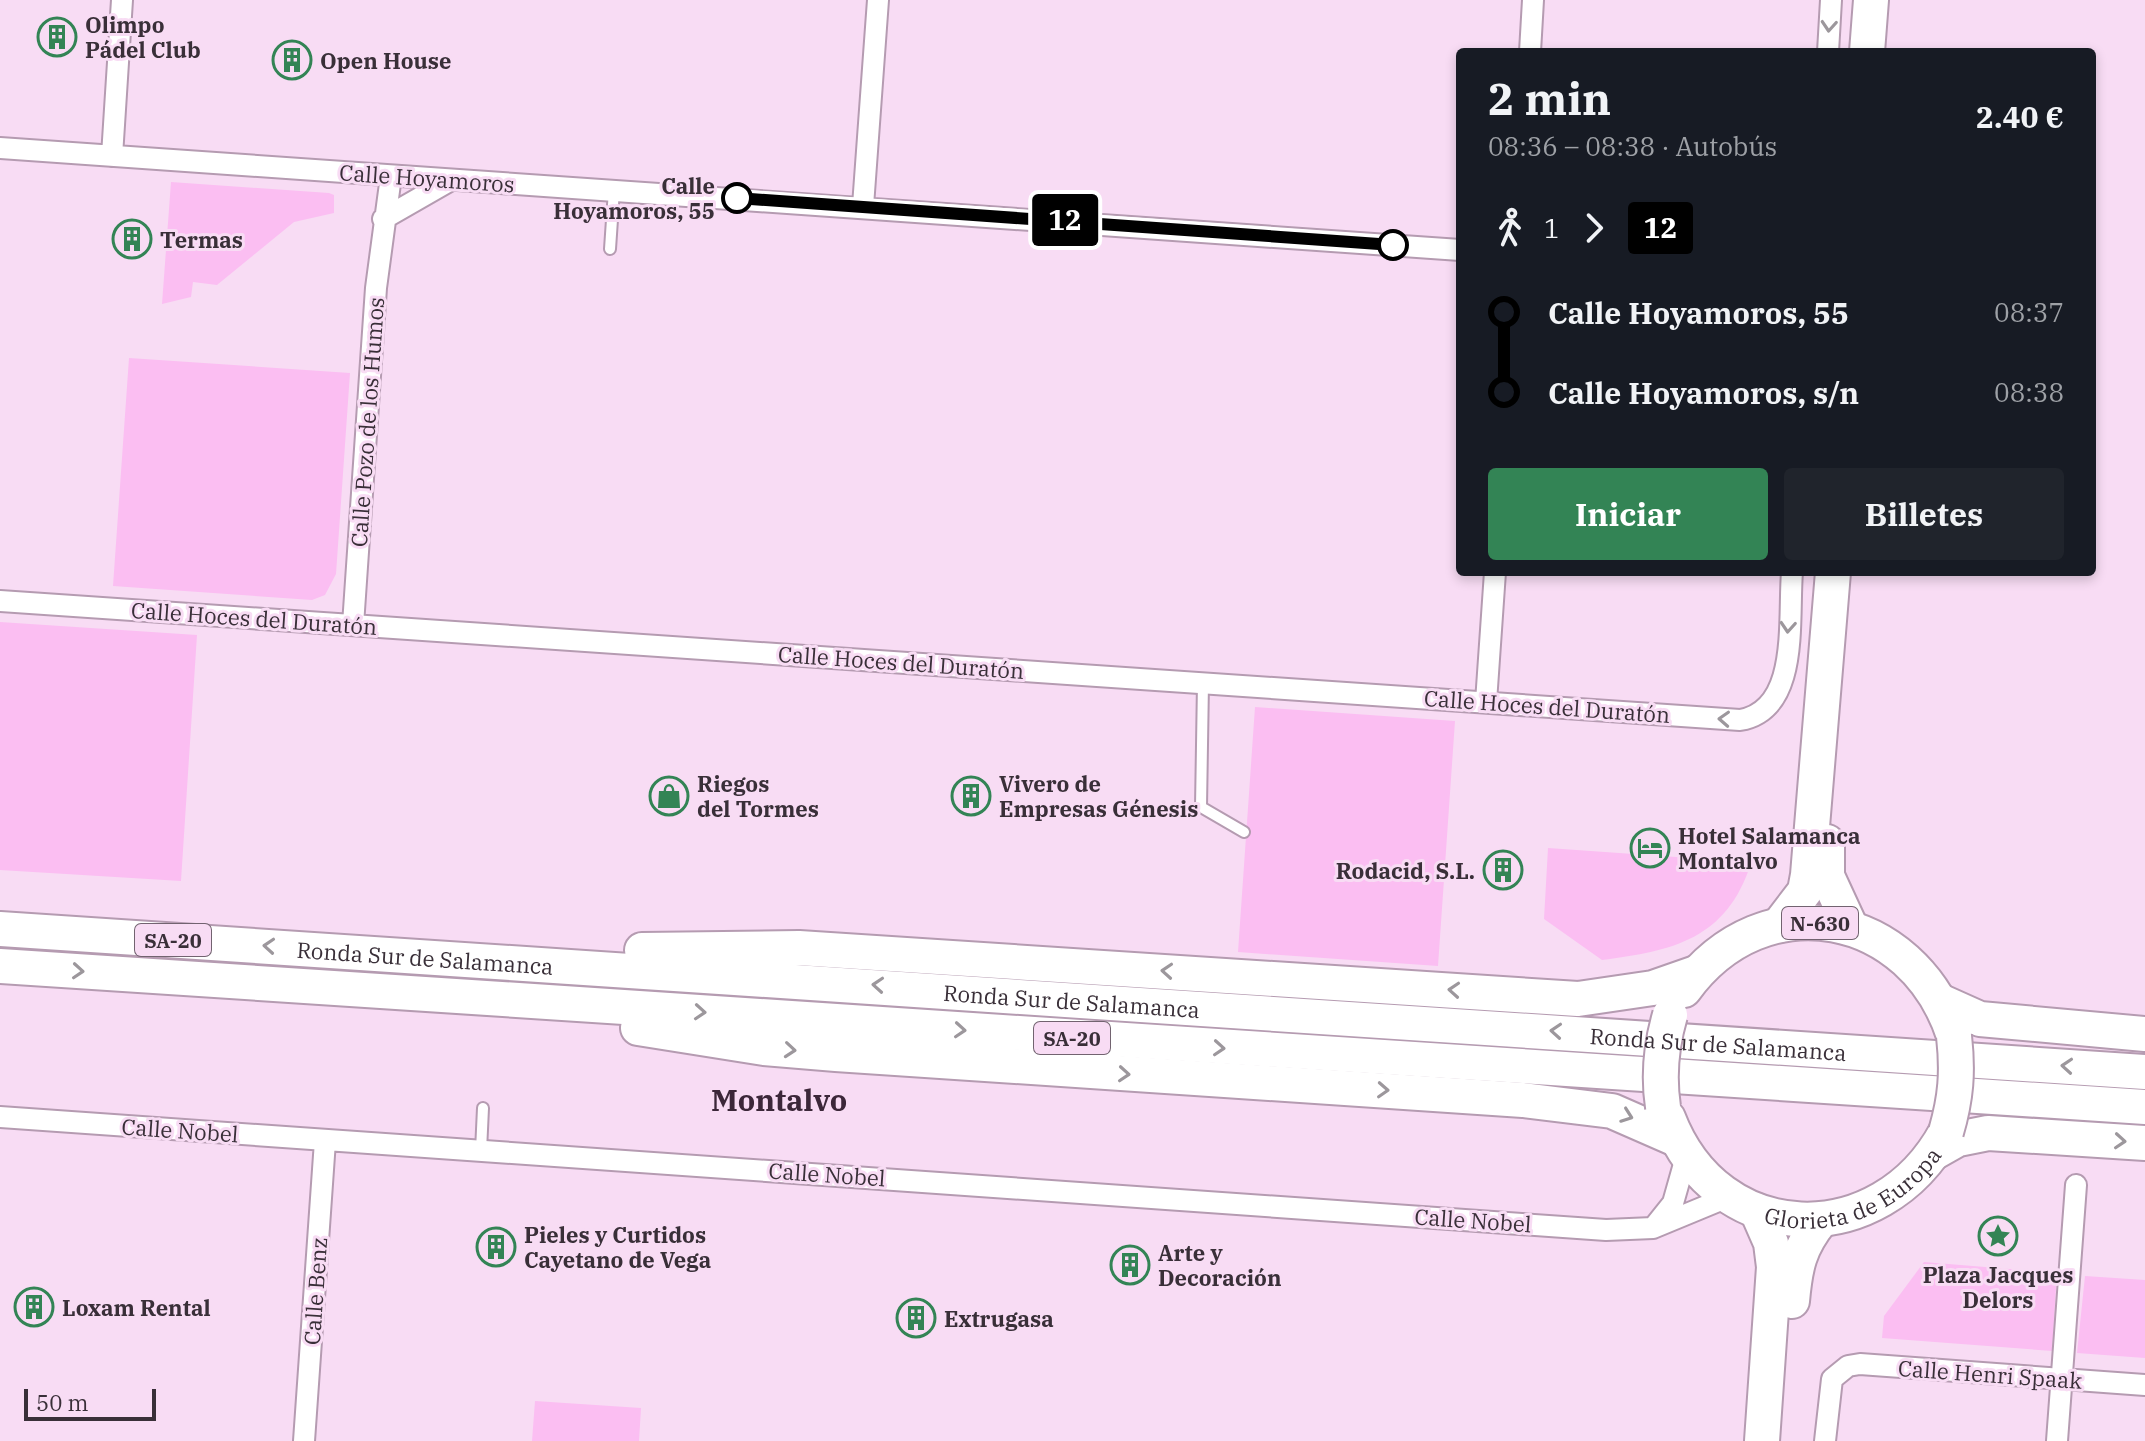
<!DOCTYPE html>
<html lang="es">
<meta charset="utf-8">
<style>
:root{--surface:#171b24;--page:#20242c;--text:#f1f3f6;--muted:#9ea1a6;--accent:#338455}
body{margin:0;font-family:"IBM Plex Serif",serif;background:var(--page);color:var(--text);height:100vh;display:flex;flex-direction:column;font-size:30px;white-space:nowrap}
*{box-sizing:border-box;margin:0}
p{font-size:26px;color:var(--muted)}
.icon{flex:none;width:44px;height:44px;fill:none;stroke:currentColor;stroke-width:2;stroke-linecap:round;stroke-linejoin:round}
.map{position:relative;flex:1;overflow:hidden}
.details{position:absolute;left:1456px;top:48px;width:640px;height:528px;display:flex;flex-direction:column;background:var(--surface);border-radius:8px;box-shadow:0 4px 12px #0003}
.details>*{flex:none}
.badge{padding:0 16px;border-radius:6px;font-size:28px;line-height:52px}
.scale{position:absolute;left:24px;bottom:20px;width:132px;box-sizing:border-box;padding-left:8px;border:4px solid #392f38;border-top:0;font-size:22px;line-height:28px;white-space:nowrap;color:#392f38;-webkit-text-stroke:6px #f8dcf4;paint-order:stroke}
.map>.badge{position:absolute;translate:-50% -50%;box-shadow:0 0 0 4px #fff}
.legs{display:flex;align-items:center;gap:12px;height:88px;padding:0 32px;font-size:26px}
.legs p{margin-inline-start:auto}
.summary{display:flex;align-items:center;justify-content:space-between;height:136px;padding:0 32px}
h1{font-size:44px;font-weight:700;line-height:60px}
.action{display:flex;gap:16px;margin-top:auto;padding:16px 32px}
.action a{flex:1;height:92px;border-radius:8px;background:var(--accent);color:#fff;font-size:32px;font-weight:700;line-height:92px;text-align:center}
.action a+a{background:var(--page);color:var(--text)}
ul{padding:0 32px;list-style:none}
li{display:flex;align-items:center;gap:28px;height:80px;font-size:30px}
li i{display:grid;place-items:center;width:12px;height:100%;margin:0 10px;background:currentColor}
li i::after{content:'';width:20px;height:20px;margin:-10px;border:6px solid;border-radius:50%;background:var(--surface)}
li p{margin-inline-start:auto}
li:first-child i{background:linear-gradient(#0000 50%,currentColor 0)}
li:last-child i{background:linear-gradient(currentColor 50%,#0000 0)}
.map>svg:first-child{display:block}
</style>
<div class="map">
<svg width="2145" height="1441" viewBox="0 0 2145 1441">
<rect width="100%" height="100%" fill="#f8dcf4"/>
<!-- green -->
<path fill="#fbbef2" d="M 171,182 L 329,193 L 334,195 L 334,213 L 294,222 L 217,285 L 193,282 L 191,297 L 162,304 Z
M 129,358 L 350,373 L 336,574 L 325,595 L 312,600 L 113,586 Z
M 0,622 L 197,635 L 181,881 L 0,870 Z
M 1255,707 L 1455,721 L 1438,966 L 1238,952 Z
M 1548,848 L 1733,861 L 1751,863 C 1727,939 1673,951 1602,960 L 1544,919 Z
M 1924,1262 L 2057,1273 L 2052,1351 L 1882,1338 L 1884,1316 Z
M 2085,1276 L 2145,1280 L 2145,1358 L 2077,1353 Z
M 535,1401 L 641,1408 L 639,1441 L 532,1441 Z"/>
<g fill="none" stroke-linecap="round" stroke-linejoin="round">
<defs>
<path id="lane" d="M 610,249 L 614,190
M 1203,683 L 1201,807 L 1244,832
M 481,1151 L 483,1108"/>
<path id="street" d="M 1530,52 L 1533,0
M 1828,52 L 1831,0
M 0,148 L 1460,250
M 112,156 L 122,0
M 863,206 L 878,0
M 383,219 L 451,180
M 0,601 L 1740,720 C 1800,710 1788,620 1792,572
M 353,625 L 376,288 L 391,176
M 1486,702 L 1495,572
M 0,1117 L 1606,1230 L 1653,1228 L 1728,1197
M 1653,1228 L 1673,1203 L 1686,1157
M 304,1441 L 325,1141
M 1825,1441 L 1832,1379 L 1848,1366 L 1860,1364 L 2145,1385
M 2057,1441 L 2076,1185"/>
<g id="highway">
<path d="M 1867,52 L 1871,0"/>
<path d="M 1827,842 L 1827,876 L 1851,928"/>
<path d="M 1779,925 L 1805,891 L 1808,875 L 1833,572"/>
<path id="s1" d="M 0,929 L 2145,1072"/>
<path d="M 642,950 L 799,948 L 1578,999 L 1653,988 L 1696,973"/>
<path d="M 0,966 L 2145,1107"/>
<path d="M 1684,990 C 1764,880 1913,910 1954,1036"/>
<path d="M 1942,1002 L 1980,1019 L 2145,1034"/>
<path d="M 638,1028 L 764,1048 L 836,1054 L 1523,1100 L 1612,1111 L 1676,1139"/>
<path id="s2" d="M 1668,1118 C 1718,1249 1880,1253 1946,1132"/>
<path d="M 1935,1152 L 1958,1139 L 1988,1133 L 2145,1143"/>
<path d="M 1757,1211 L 1771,1243 L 1774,1267 L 1762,1441"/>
<path d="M 1792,1301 C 1795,1267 1799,1247 1821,1220"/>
</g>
</defs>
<!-- lane casing -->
<use href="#lane" stroke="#b59bb1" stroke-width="14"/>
<!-- street casing -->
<use href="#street" stroke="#b59bb1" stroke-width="24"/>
<!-- highway casing -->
<use href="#highway" stroke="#b59bb1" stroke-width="38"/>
<!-- lane -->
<use href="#lane" stroke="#fff" stroke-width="10"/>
<!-- street -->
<use href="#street" stroke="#fff" stroke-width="20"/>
<!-- highway -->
<use href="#highway" stroke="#fff" stroke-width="34"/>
<defs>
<path id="highway-bridge" d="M 1663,1107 C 1658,1074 1661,1046 1670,1015
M 1946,1132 C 1956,1098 1958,1072 1954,1036"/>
</defs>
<!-- highway-bridge casing -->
<use href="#highway-bridge" stroke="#b59bb1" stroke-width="38" stroke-linecap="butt"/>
<!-- highway-bridge -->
<use href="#highway-bridge" stroke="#fff" stroke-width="34"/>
</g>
<!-- one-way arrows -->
<defs><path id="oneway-chevron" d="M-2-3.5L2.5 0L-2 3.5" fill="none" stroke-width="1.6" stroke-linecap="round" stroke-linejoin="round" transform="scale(2)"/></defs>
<g stroke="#9c979c">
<use href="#oneway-chevron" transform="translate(1829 26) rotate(94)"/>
<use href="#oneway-chevron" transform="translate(1788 627) rotate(94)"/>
<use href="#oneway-chevron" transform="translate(1724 719) rotate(-177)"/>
<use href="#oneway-chevron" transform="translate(269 946) rotate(-176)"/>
<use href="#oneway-chevron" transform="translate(78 971) rotate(4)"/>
<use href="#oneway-chevron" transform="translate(1167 971) rotate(-176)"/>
<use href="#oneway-chevron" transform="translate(878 985) rotate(-176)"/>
<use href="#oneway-chevron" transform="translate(1454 990) rotate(-176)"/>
<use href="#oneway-chevron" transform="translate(700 1012) rotate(4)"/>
<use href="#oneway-chevron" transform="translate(960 1030) rotate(4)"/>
<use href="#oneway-chevron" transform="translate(1556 1031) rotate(-176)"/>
<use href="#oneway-chevron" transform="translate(1219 1048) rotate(4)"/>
<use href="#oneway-chevron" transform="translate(790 1050) rotate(5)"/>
<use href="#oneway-chevron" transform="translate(2067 1066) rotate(-176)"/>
<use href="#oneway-chevron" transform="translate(1124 1074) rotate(4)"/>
<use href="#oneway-chevron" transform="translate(1383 1090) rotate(3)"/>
<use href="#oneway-chevron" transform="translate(1627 1116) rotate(20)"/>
<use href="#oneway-chevron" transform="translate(2120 1141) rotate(4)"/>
</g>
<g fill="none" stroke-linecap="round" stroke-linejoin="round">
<defs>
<path id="line-1" d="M 737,198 L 1393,245"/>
</defs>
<!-- line-1 casing -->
<use href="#line-1" stroke="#fff" stroke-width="18"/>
<!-- line-1 -->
<use href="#line-1" stroke="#000" stroke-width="12"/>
</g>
<!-- icons -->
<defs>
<symbol id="building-ring" viewBox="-11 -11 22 22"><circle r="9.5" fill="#f8dcf4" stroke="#338455" stroke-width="1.5"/><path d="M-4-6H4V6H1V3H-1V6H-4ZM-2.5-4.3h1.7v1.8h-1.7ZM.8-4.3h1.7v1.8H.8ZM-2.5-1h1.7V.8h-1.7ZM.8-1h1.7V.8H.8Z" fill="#338455"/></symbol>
<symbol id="shop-ring" viewBox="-11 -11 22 22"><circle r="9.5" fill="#f8dcf4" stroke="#338455" stroke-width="1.5"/><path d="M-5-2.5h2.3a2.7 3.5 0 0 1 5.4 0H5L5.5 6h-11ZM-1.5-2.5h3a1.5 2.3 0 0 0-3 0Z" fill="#338455"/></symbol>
<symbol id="hotel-ring" viewBox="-11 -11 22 22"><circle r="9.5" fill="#f8dcf4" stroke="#338455" stroke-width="1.5"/><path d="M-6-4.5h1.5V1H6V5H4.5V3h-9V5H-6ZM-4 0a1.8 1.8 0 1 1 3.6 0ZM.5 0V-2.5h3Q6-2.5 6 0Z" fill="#338455"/></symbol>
<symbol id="sight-ring" viewBox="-11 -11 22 22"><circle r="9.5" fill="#f8dcf4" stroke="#338455" stroke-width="1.5"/><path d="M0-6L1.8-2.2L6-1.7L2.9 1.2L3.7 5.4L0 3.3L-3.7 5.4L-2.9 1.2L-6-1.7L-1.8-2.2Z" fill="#338455"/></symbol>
</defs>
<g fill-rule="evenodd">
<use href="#building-ring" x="35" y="15" width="44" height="44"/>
<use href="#building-ring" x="270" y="38" width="44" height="44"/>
<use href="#building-ring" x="110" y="217" width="44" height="44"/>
<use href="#shop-ring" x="647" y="774" width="44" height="44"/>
<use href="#building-ring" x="949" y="774" width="44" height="44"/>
<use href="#hotel-ring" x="1628" y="826" width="44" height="44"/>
<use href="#building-ring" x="1481" y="848" width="44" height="44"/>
<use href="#sight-ring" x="1976" y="1214" width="44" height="44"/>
<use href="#building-ring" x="474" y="1225" width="44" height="44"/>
<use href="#building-ring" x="1108" y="1243" width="44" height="44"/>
<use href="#building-ring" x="12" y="1285" width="44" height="44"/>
<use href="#building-ring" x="894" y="1296" width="44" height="44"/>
</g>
<!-- markers -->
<g fill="#fff" stroke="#000" stroke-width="4">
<circle cx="737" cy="198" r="14"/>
<circle cx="1393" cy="245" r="14"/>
</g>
<g text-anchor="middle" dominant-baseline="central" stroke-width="6" stroke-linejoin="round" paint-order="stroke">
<!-- shield labels -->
<g fill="#f8dcf4" stroke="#726370" stroke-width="2">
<rect x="1782" y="907" width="76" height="32" rx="6"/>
<rect x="135" y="924" width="76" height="32" rx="6"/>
<rect x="1034" y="1022" width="76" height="32" rx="6"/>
</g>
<g font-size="20" font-weight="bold" fill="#392f38">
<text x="1820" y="923">N-630</text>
<text x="173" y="940">SA-20</text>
<text x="1072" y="1038">SA-20</text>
</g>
<!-- poi labels -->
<g font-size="22" font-weight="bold" fill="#392f38" stroke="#f8dcf4" text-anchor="start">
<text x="85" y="24">Olimpo<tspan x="85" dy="25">Pádel Club</tspan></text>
<text x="320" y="60">Open House</text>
<text x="160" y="239">Termas</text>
<text x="697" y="783">Riegos<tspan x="697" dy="25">del Tormes</tspan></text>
<text x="999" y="783">Vivero de<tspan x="999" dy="25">Empresas Génesis</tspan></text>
<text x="1678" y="835">Hotel Salamanca<tspan x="1678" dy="25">Montalvo</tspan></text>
<text x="1475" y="870" text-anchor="end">Rodacid, S.L.</text>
<text x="524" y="1234">Pieles y Curtidos<tspan x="524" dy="25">Cayetano de Vega</tspan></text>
<text x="1158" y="1252">Arte y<tspan x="1158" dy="25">Decoración</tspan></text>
<text x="1998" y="1274" text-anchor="middle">Plaza Jacques<tspan x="1998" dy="25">Delors</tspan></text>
<text x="62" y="1307">Loxam Rental</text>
<text x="944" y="1318">Extrugasa</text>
</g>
<!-- street labels -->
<g font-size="22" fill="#392f38" stroke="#f8dcf4">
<text transform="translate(427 178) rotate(4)">Calle Hoyamoros</text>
<text transform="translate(367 422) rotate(-86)">Calle Pozo de los Humos</text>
<text transform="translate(254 618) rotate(4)">Calle Hoces del Duratón</text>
<text transform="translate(901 662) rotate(4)">Calle Hoces del Duratón</text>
<text transform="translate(1547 706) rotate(4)">Calle Hoces del Duratón</text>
<text stroke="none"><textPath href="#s1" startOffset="426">Ronda Sur de Salamanca</textPath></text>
<text stroke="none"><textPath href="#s1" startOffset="1074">Ronda Sur de Salamanca</textPath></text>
<text stroke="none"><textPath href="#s1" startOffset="1722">Ronda Sur de Salamanca</textPath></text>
<text transform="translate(180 1130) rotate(4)">Calle Nobel</text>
<text transform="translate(827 1174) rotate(4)">Calle Nobel</text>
<text stroke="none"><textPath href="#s2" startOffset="238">Glorieta de Europa</textPath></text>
<text transform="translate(1473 1220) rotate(4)">Calle Nobel</text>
<text transform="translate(315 1291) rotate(-86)">Calle Benz</text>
<text transform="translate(1990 1374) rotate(4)">Calle Henri Spaak</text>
</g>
<!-- stop labels -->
<g font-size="22" font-weight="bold" fill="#392f38" stroke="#f8dcf4" text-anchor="end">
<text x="715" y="185">Calle<tspan x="715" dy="25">Hoyamoros, 55</tspan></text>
</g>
<!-- district labels -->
<g font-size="30" font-weight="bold" fill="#3c2739" stroke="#f8dcf4">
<text x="779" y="1099">Montalvo</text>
</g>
</g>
</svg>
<div class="scale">50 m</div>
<b class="badge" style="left:1065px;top:220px;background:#000;color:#fff">12</b>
<section class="details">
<div class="summary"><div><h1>2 min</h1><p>08:36 – 08:38 · Autobús</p></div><b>2.40 €</b></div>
<div class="legs"><svg class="icon" aria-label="walk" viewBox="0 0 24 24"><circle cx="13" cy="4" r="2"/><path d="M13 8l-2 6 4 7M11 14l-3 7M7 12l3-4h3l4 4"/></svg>1<svg class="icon" aria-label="forward" viewBox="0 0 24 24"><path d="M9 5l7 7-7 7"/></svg><b class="badge" style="background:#000;color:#fff">12</b></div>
<ul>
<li><i style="color:#000"></i><b>Calle Hoyamoros, 55</b><p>08:37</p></li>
<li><i style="color:#000"></i><b>Calle Hoyamoros, s/n</b><p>08:38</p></li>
</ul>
<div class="action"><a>Iniciar</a><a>Billetes</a></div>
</section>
</div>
